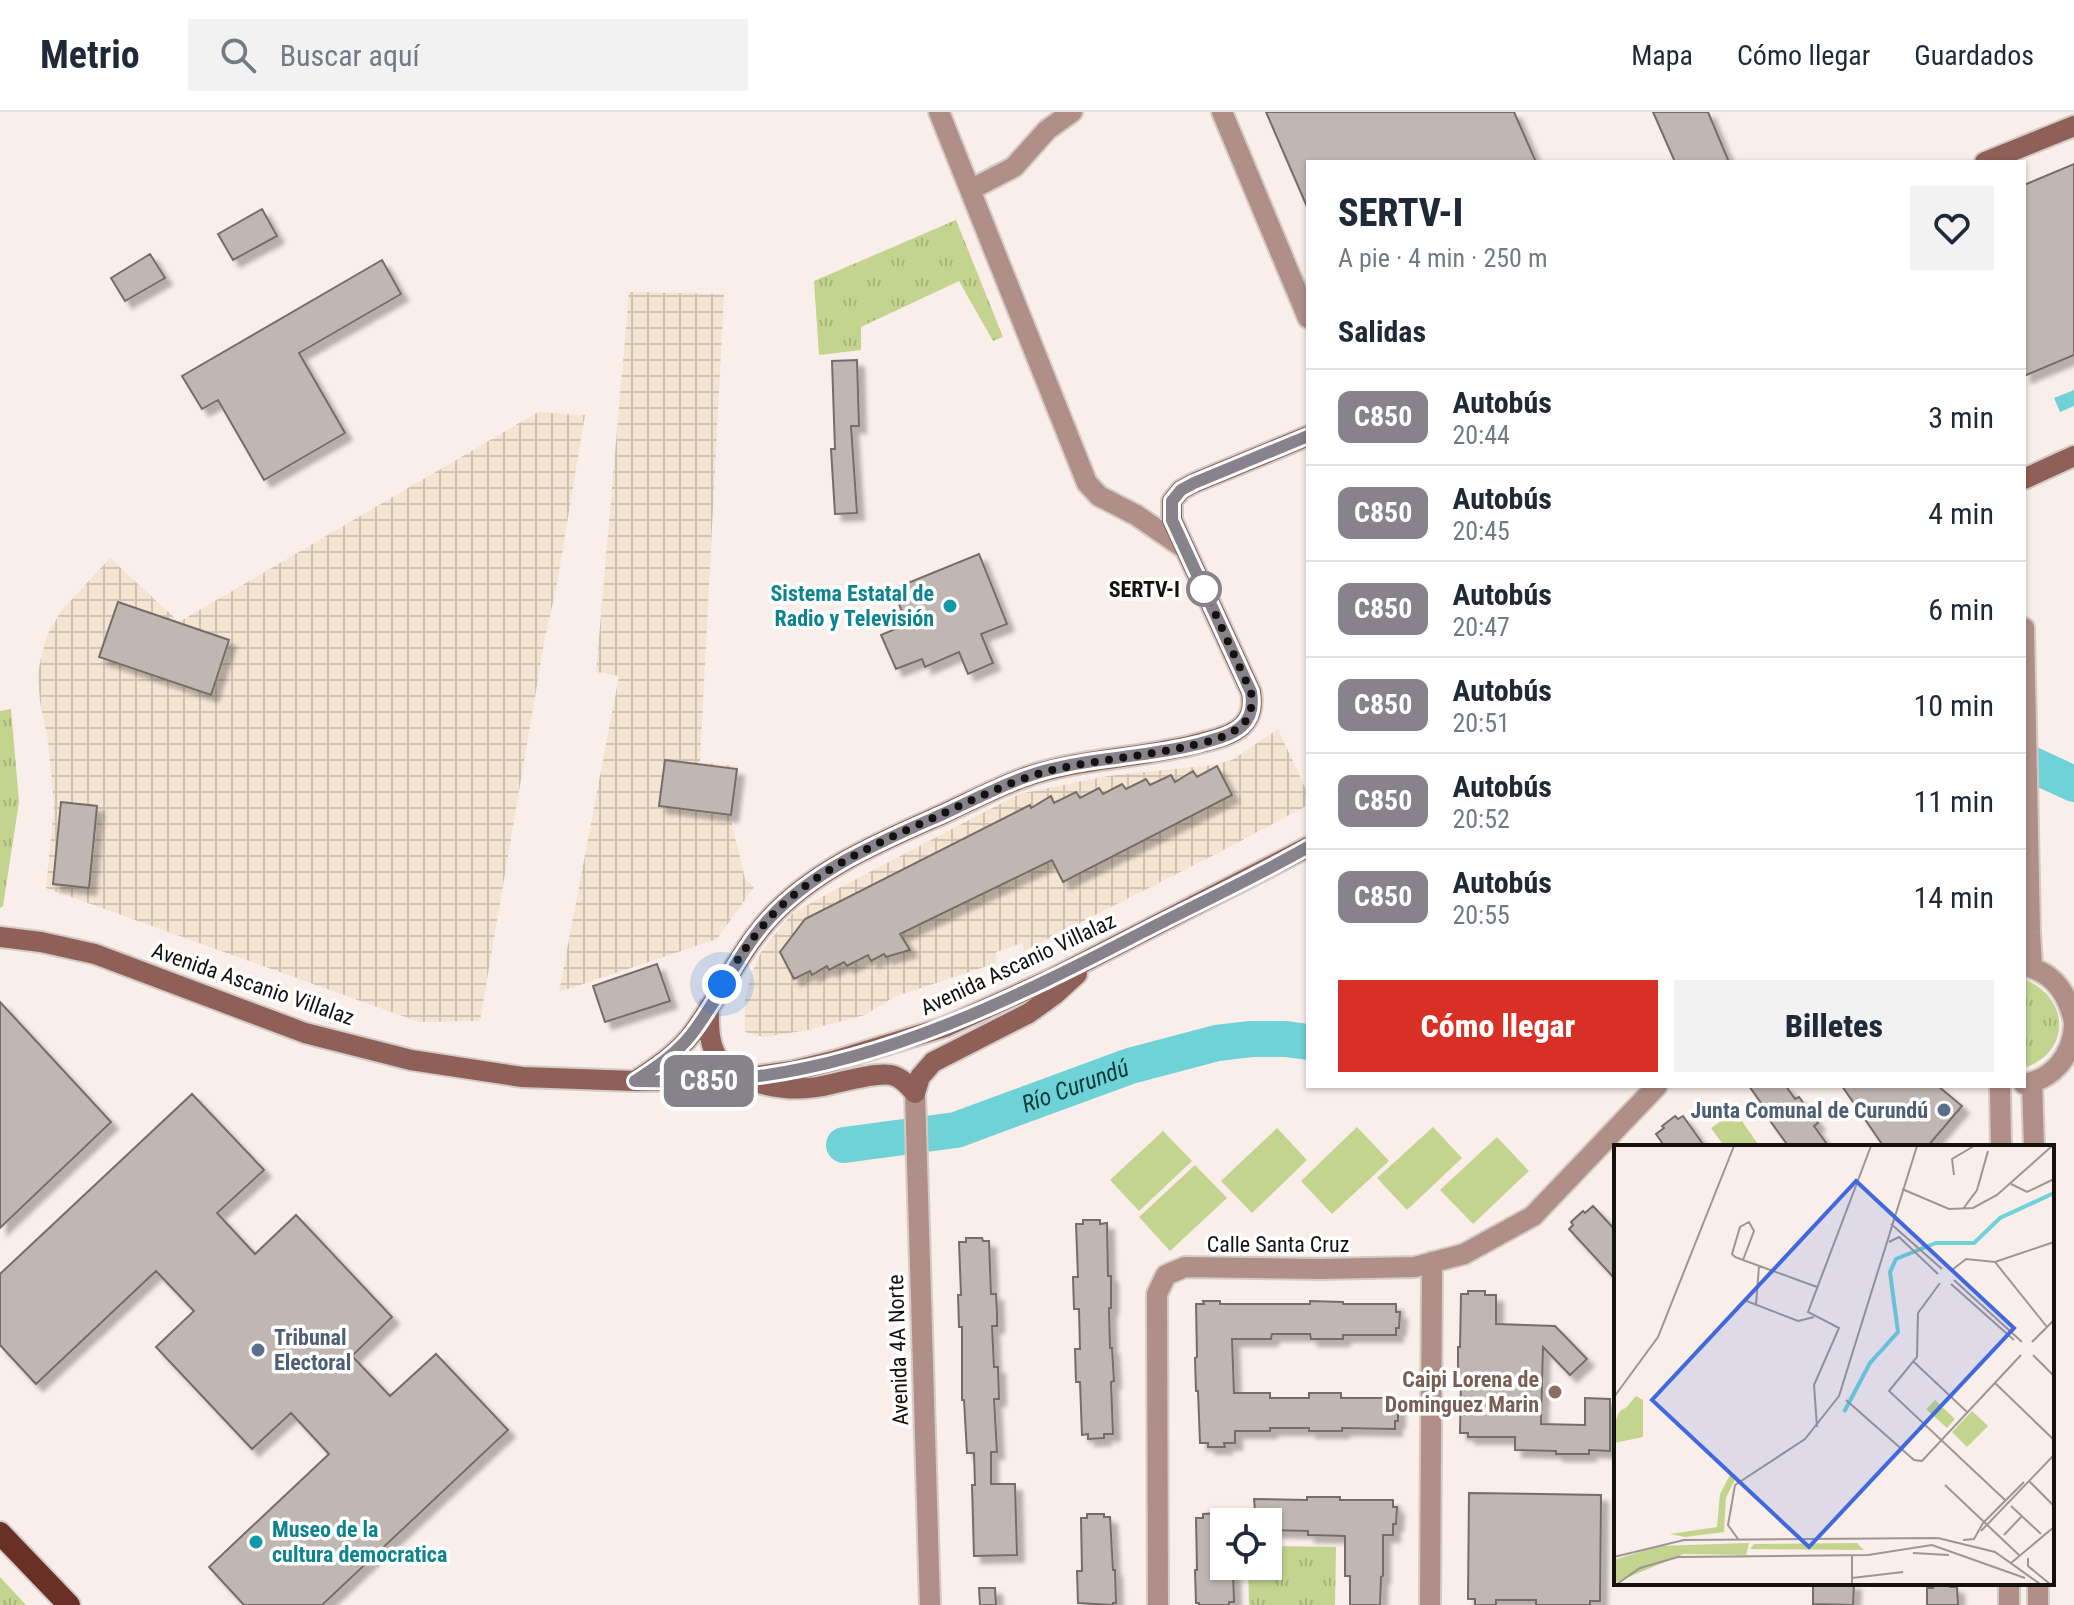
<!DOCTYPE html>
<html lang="es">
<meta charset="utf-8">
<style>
:root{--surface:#fff;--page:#f2f2f3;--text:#1f2937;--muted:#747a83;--line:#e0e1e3;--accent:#d93025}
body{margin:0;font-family:"Roboto Condensed",sans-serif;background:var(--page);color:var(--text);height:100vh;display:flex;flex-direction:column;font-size:30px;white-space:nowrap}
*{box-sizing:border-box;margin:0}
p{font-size:26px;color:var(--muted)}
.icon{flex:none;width:44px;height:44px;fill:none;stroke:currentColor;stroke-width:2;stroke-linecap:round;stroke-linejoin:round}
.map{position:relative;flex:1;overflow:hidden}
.sheet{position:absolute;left:1306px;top:48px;width:720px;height:928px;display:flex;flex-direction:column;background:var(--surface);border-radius:0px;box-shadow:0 2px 6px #0004}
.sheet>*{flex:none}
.badge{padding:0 16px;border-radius:12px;font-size:28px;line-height:52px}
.buttons{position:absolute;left:1210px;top:1396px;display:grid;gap:16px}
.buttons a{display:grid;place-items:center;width:72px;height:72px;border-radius:0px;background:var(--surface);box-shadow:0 2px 6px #0004;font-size:40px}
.you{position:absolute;width:40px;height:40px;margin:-20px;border:6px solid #fff;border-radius:50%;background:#1a73e8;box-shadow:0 0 0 12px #1a73e833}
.map>.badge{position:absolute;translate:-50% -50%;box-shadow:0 0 0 4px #fff}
h2{padding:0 32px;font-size:30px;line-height:72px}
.round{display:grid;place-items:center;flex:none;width:84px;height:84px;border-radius:0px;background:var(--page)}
.head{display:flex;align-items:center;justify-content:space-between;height:136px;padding:0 32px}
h1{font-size:38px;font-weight:800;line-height:60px}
.action{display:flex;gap:16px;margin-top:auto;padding:16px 32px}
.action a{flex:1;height:92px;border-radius:0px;background:var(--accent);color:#fff;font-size:32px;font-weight:800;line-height:92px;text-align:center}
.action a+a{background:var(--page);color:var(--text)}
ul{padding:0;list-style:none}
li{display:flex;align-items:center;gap:24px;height:96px;padding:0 32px;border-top:2px solid var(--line)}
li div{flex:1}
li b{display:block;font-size:30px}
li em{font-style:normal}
li .badge{min-width:88px;font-weight:700;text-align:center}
header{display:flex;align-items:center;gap:48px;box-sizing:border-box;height:112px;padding:0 40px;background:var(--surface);border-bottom:2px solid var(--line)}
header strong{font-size:38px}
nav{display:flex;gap:44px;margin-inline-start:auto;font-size:28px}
.search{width:560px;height:72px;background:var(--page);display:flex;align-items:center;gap:20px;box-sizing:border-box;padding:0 28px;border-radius:0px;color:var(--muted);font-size:30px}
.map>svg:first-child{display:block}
</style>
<header>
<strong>Metrio</strong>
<div class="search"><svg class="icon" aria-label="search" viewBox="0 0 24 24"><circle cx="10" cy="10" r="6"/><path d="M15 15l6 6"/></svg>Buscar aquí</div>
<nav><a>Mapa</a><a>Cómo llegar</a><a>Guardados</a></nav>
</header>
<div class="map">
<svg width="2074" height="1493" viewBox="0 0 2074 1493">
<defs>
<pattern id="industrial-grid" width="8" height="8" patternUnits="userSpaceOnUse" patternTransform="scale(2)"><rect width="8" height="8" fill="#f4e4d2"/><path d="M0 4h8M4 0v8" fill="none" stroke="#d0c3b3"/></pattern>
<pattern id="grass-tufts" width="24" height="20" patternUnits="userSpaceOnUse" patternTransform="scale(2)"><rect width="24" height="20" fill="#c3d48f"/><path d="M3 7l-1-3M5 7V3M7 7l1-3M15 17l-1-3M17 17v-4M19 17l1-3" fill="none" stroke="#a7b57a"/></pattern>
<pattern id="water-ripples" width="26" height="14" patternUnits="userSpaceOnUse" patternTransform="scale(2)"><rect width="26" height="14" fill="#6ed2d7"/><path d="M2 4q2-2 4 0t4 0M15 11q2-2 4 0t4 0" fill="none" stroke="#5eb3b7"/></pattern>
<filter id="shadow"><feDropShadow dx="7" dy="7" stdDeviation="2" flood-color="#0004"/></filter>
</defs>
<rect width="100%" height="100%" fill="#f9eee9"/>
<!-- industrial -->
<path fill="url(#industrial-grid)" d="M 629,180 L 724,182 L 700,650 L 738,654 L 731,708 L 745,767 L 754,775 L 717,827 L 559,880 L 619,564 L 596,560 Z
M 538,300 L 585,303 L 557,472 L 545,526 L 480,909 L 419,910 L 46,776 L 54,694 L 48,629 L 40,590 L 38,562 L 41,545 L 47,523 L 62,498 L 110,446 L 179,510 Z
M 1278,617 L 1308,682 L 1308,693 L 1218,741 L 1024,839 L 1022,831 L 996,840 L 996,851 L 894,885 L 865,903 L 808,918 L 763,925 L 745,920 L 745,886 L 751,863 L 762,838 L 792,802 L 818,787 L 1019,682 L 1108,664 L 1212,653 L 1232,648 Z"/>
<!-- grass -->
<path fill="url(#grass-tufts)" d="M 956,108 L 1003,225 L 993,229 L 959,169 L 861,215 L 861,238 L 819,243 L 814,169 Z
M 11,597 L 19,690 L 3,794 L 0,796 L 0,599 Z
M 2024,867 C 2070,885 2072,940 2024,956 Z
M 1268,1434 L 1336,1435 L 1335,1493 L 1249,1493 L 1248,1454 L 1268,1454 Z
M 0,1465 L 26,1493 L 0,1493 Z"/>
<!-- pitch -->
<path fill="#c3d48f" d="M 1735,999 L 1760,1035 L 1725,1035 L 1711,1016 Z
M 1357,1015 L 1389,1049 L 1332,1102 L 1301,1069 Z
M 1433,1015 L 1462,1046 L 1407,1098 L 1377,1066 Z
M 1277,1016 L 1307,1048 L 1252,1101 L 1221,1069 Z
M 1163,1019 L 1192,1049 L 1139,1099 L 1110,1068 Z
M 1497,1025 L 1529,1059 L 1473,1112 L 1440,1078 Z
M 1195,1053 L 1227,1086 L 1170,1139 L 1139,1105 Z"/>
<!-- water -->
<path fill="url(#water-ripples)" d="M 2074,278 L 2074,294 L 2060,300 L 2054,286 Z"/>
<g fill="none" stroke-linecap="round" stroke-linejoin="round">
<!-- river -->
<g stroke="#6ed2d7" stroke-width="36">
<path d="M 2024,649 L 2074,672"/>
<path id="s1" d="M 844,1033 L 956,1018 L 1130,954 L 1217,931 L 1251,927 L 1286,927 L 1308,930"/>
</g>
</g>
<!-- building -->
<path fill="#c1b7b2" stroke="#766d69" stroke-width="2" filter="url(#shadow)" d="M 1266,0 L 1514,0 L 1536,50 L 1308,50 L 1308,97 Z
M 1653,0 L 1708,0 L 1729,50 L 1675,50 Z
M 2074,52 L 2074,243 L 2024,264 L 2024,73 Z
M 262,97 L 277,124 L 233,148 L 218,122 Z
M 150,142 L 165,166 L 125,189 L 111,166 Z
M 382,148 L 401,182 L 299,241 L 345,321 L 264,368 L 218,288 L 202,297 L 182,264 Z
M 857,248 L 859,314 L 851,314 L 857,401 L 835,402 L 831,337 L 835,337 L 832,249 Z
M 979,442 L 1007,512 L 981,522 L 993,551 L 968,562 L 959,540 L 925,555 L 922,547 L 896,557 L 881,523 L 907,512 L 893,477 Z
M 118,490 L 229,528 L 211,583 L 99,545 Z
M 665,648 L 737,657 L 731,703 L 659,694 Z
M 1217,654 L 1232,683 L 1063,770 L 1052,748 L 900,822 L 910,838 L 886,845 L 884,842 L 871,849 L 868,843 L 847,854 L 844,850 L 829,858 L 827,854 L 812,863 L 810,859 L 794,867 L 780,840 L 805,807 L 1030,693 L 1031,696 L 1051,684 L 1054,691 L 1076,680 L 1080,686 L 1099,676 L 1103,682 L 1122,672 L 1126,677 L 1146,667 L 1150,673 L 1171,663 L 1175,670 L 1193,659 L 1197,665 Z
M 61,690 L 97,694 L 89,776 L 53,772 Z
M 657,852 L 670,889 L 605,910 L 593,874 Z
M 0,890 L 111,1010 L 0,1116 Z
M 1749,974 L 1786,974 L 1795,987 L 1799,985 L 1818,1011 L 1814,1014 L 1829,1035 L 1789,1035 L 1768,1006 L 1771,1005 Z
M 1842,974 L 1938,974 L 1962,994 L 1927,1035 L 1884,1035 Z
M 192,982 L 264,1058 L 217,1101 L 255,1142 L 296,1103 L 392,1205 L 352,1244 L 390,1284 L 436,1242 L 508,1318 L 322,1493 L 244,1493 L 209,1455 L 329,1342 L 291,1301 L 252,1337 L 156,1235 L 194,1199 L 156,1159 L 36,1272 L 0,1233 L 0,1162 Z
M 1675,1004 L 1678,1007 L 1683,1004 L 1705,1035 L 1665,1035 L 1656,1022 L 1664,1016 L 1662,1014 Z
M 1593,1094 L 1616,1119 L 1616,1168 L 1569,1117 L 1573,1113 L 1571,1110 L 1583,1099 L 1585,1101 Z
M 1083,1108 L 1100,1108 L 1100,1112 L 1107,1111 L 1108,1164 L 1111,1164 L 1111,1196 L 1109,1196 L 1110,1236 L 1112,1236 L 1114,1269 L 1111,1270 L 1113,1322 L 1104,1322 L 1104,1326 L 1088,1327 L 1088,1322 L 1082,1323 L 1080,1270 L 1076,1270 L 1075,1237 L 1080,1237 L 1079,1197 L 1074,1197 L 1073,1165 L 1078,1165 L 1076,1112 L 1083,1112 Z
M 966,1126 L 982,1126 L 983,1129 L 989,1129 L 991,1182 L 996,1182 L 997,1201 L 997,1214 L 992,1214 L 994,1255 L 998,1255 L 999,1287 L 994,1287 L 997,1340 L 991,1340 L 991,1372 L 1015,1372 L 1017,1443 L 974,1444 L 972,1373 L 975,1373 L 974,1341 L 967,1341 L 964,1288 L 962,1288 L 962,1215 L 959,1215 L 958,1183 L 961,1183 L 959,1130 L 966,1130 Z
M 1468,1179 L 1485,1179 L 1485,1183 L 1496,1183 L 1496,1212 L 1555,1214 L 1587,1247 L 1570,1263 L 1543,1235 L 1541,1312 L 1585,1313 L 1585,1286 L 1610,1287 L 1610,1339 L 1589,1338 L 1589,1342 L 1556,1342 L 1556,1339 L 1515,1338 L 1515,1325 L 1468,1325 L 1468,1321 L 1460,1321 L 1461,1268 L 1458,1268 L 1458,1235 L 1460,1235 L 1461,1182 L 1468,1182 Z
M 1203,1189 L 1220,1189 L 1220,1192 L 1310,1192 L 1310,1189 L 1343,1190 L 1343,1192 L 1396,1192 L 1396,1200 L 1400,1200 L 1399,1216 L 1396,1216 L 1396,1223 L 1343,1223 L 1343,1227 L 1311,1227 L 1310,1222 L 1272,1222 L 1271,1227 L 1232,1227 L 1234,1281 L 1270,1281 L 1270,1286 L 1309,1286 L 1309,1281 L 1341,1281 L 1341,1286 L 1394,1286 L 1394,1292 L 1398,1292 L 1398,1309 L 1395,1309 L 1395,1317 L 1342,1316 L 1342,1319 L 1309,1319 L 1309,1316 L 1270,1316 L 1270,1319 L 1235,1319 L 1235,1331 L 1224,1331 L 1225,1335 L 1208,1335 L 1208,1331 L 1200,1331 L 1198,1279 L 1196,1279 L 1195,1246 L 1197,1245 L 1196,1192 L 1204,1192 Z
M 1469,1381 L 1601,1383 L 1600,1489 L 1590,1489 L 1590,1493 L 1536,1493 L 1536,1488 L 1496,1488 L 1496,1493 L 1475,1493 L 1475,1487 L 1468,1487 Z
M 1307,1385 L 1340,1385 L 1340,1388 L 1393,1388 L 1393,1395 L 1397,1395 L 1396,1412 L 1393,1412 L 1393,1423 L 1383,1423 L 1383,1464 L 1381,1465 L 1380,1493 L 1350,1493 L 1350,1464 L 1345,1464 L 1345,1424 L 1308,1423 L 1308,1419 L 1268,1418 L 1268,1410 L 1256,1410 L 1254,1387 L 1307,1388 Z
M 1219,1401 L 1220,1405 L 1224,1405 L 1224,1454 L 1228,1454 L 1228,1458 L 1233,1458 L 1234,1490 L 1229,1490 L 1229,1493 L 1199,1493 L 1199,1491 L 1196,1491 L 1195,1458 L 1197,1458 L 1196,1406 L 1203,1406 L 1203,1402 Z
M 1087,1402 L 1104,1402 L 1104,1405 L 1110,1405 L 1113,1458 L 1115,1458 L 1116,1491 L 1113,1491 L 1113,1493 L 1078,1491 L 1077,1459 L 1082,1459 L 1081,1406 L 1087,1406 Z
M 1813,1471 L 1854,1471 L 1853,1493 L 1813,1492 Z
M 1933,1471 L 1950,1471 L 1950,1475 L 1957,1475 L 1958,1493 L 1927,1493 L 1927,1476 L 1933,1476 Z
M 979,1476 L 995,1476 L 996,1493 L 980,1493 Z"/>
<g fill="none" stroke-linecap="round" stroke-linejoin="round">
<defs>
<path id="minor" d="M 939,0 L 1087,371 L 1099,384 L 1136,403 L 1184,436
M 1222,0 L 1308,206
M 970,78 L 1014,55 L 1047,18 L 1072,0
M 2024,516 L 2030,820 L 2032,855
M 2024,854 C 2054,860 2068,882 2074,910
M 2032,970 L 2034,1035
M 2024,972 C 2054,967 2072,943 2074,914
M 2000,974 L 2001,1035
M 915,981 L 930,1493
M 2009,1471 L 2009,1493
M 2038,1471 L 2038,1493
M 1158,1493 L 1157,1182 L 1166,1163 L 1185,1155 L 1321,1157 L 1415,1155 L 1464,1142 L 1533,1104 L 1657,974
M 1430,1493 L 1432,1150"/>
<path id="secondary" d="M 1985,50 L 2074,14
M 2024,367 L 2074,344
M 0,825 L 41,830 L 95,842 L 305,921 L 411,948 L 522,965 L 635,969 L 726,968 L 792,959 L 833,949 L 945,915 L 1053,866 L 1308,735
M 709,895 C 709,911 708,928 716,943 C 732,972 788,980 817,975 C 836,972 873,960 891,963 C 901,965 908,973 915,981
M 635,969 C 655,956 676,942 691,923 C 719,886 737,843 768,808 C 814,757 882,729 943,702 C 969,690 994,677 1020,667 C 1078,645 1144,647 1204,630 C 1217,627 1232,623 1242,614 C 1252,604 1253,593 1251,580 L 1172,408 L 1172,389 L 1181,378 L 1194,371 L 1308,324
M 915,981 L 920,965 L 933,950 L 1029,901 L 1054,883 L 1077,862"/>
<path id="trunk" d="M 0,1421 L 69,1493"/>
</defs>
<!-- minor casing -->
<use href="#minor" stroke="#d4cbc6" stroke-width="24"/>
<!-- secondary casing -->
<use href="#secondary" stroke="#d4cbc6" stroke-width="24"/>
<!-- trunk casing -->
<use href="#trunk" stroke="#d4cbc6" stroke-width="26"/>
<!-- minor -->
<use href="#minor" stroke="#b08f88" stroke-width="20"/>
<!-- secondary -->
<use href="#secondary" stroke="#8f6057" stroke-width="20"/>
<!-- trunk -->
<use href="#trunk" stroke="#6a2f26" stroke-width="22"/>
</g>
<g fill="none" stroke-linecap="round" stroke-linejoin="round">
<defs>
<path id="line" d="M 1308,324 L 1194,371 L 1181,378 L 1172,389 L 1172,408 L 1251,580 C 1253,592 1252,605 1242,614 C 1231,624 1213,628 1198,632 C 1140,647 1076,645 1020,667 C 994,677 969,690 943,702 C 882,729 814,757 768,808 C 737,842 720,886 691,923 C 676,942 655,956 635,969 C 671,969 708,971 744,966 C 887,950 1015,886 1141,821 C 1197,792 1254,766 1308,735"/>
</defs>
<!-- line casing -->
<use href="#line" stroke="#fff" stroke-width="18"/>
<!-- line -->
<use href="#line" stroke="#87838a" stroke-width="12"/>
<!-- walk -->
<path stroke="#14110f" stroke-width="8" stroke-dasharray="0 14.4" d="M 722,872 C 742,841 761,811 789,787 C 832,750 891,725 942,702 C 981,684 1019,665 1061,656 C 1100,648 1141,644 1180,636 C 1197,632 1217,629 1232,620 C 1248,612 1254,598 1251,580 L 1199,466 L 1204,477"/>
</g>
<!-- markers -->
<circle fill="#fff" stroke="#87838a" stroke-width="4" cx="1204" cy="477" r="16"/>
<g fill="#0f9aa8" stroke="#fff" stroke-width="3">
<circle cx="950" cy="494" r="8"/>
<circle cx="256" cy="1430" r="8"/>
</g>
<g fill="#5c6f8a" stroke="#fff" stroke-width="3">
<circle cx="1944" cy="998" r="8"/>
<circle cx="258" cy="1238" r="8"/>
</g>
<circle fill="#8d6e63" stroke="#fff" stroke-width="3" cx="1555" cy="1280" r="8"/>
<g text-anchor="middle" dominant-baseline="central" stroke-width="7" stroke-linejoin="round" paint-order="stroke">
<!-- stop labels -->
<g font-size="22" font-weight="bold" fill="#14110f" stroke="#fff" text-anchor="end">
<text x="1180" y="477">SERTV-I</text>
</g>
<!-- culture labels -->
<g font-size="22" font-weight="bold" fill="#0d838f" stroke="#fff" text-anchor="end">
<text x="934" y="481">Sistema Estatal de<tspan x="934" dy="25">Radio y Televisión</tspan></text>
<text x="272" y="1417" text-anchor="start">Museo de la<tspan x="272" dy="25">cultura democratica</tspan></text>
</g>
<!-- street labels -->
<g font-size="22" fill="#14110f" stroke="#fff">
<text transform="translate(1018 852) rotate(-25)">Avenida Ascanio Villalaz</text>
<text transform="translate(253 872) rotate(19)">Avenida Ascanio Villalaz</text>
<text x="1278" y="1132">Calle Santa Cruz</text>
<text transform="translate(898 1238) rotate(-92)">Avenida 4A Norte</text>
</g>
<!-- service labels -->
<g font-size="22" font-weight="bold" fill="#4e5e75" stroke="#fff" text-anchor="end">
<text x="1928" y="998">Junta Comunal de Curundú</text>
<text x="274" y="1225" text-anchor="start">Tribunal<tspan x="274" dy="25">Electoral</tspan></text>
</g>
<!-- education labels -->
<g font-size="22" font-weight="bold" fill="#785e54" stroke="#fff" text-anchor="end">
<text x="1539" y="1267">Caipi Lorena de<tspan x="1539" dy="25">Dominguez Marin</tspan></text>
</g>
<!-- water labels -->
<g font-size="24" font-style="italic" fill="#08393c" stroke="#fff">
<text stroke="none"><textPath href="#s1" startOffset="240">Río Curundú</textPath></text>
</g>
</g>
<!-- overview -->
<g transform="translate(1614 1033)">
<rect width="440" height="440" fill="#f9eee9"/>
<path d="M 22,251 L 29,255 L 29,292 L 0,298 L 0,277 ZM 321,255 L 341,274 L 333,283 L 312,264 ZM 358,266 L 374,281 L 353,302 L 338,287 ZM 102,312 L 122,332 L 112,353 L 110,387 L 71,392 L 56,389 L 103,382 L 106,349 L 116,330 ZM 135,398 L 132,410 L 70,409 L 0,438 L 0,415 L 45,401 ZM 243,398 L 250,405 L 136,404 L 140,399 Z" fill="#c3d48f"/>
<path d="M3 274a11 11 0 1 1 22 0a11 11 0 1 1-22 0Z" fill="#c3d48f"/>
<path fill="none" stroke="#6ed2d7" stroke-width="4" d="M 230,267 L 256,218 L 284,187 L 276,127 L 282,114 L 322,98 L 360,98 L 386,73 L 440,48"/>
<path fill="none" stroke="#9d9692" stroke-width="2" d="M 340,30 L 338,14 L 360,1M 397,39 L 413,47 L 440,34M 288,44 L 335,64 L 359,63 L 383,50 L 438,1M 349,64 L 363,45 L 374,6M 277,79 L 328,124M 275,97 L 285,92 L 324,129M 129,115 L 140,86 L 135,77 L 126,82 L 118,109 L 121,112 L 129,115 L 203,142M 381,117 L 433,182M 338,125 L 352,114 L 381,117 L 440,97M 340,135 L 408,197M 326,138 L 304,168 L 303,212 L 275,246 L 391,355M 337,139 L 400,195M 130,155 L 184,176 L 200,172M 142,160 L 145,121M 418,197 L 440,175M 419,210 L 440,231M 300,217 L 353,267M 381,238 L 440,295M 0,252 L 44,192 L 120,1M 232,255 L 300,315 L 308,316 L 407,210M 203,282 L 200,240 L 225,183 L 194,167 L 257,1M 415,336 L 440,361M 331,340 L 406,411M 397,361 L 427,389M 369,378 L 410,337M 367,386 L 440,310M 390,390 L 408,371M 124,394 L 114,380 L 121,340 L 191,294 L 225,251 L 303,1M 349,395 L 360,394 L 369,378M 299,408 L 335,410M 238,410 L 238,439M 0,412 L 70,395 L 324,393 L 381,407 L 426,439M 414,413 L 414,421 L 436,439M 397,418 L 440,382M 238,433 L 289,427M 3,439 L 26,423 L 64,412 L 254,410 L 318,400 L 411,433"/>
<path fill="#4169db" fill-opacity="0.15" stroke="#4169db" stroke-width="4" d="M 242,36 L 400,183 L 195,402 L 38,255 Z"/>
<rect width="440" height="440" fill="none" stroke="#14110f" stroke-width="4"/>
</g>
</svg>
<div class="buttons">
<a><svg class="icon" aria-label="locate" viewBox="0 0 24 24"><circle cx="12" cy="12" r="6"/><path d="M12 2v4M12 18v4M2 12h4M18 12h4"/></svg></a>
</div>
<div class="you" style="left:722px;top:872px"></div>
<b class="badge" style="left:709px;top:969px;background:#87838a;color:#fff">C850</b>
<section class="sheet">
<div class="head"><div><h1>SERTV-I</h1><p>A pie · 4 min · 250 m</p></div><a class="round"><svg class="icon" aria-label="heart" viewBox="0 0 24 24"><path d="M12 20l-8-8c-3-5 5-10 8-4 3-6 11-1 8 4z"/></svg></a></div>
<h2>Salidas</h2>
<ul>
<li><span class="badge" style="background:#87838a;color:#fff">C850</span><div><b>Autobús</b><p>20:44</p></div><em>3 min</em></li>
<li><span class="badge" style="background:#87838a;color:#fff">C850</span><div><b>Autobús</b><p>20:45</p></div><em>4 min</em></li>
<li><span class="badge" style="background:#87838a;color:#fff">C850</span><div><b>Autobús</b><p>20:47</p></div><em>6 min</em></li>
<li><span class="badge" style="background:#87838a;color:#fff">C850</span><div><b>Autobús</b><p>20:51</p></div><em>10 min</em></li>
<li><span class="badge" style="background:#87838a;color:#fff">C850</span><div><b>Autobús</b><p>20:52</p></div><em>11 min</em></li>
<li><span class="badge" style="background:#87838a;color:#fff">C850</span><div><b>Autobús</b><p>20:55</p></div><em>14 min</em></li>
</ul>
<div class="action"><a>Cómo llegar</a><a>Billetes</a></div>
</section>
</div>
